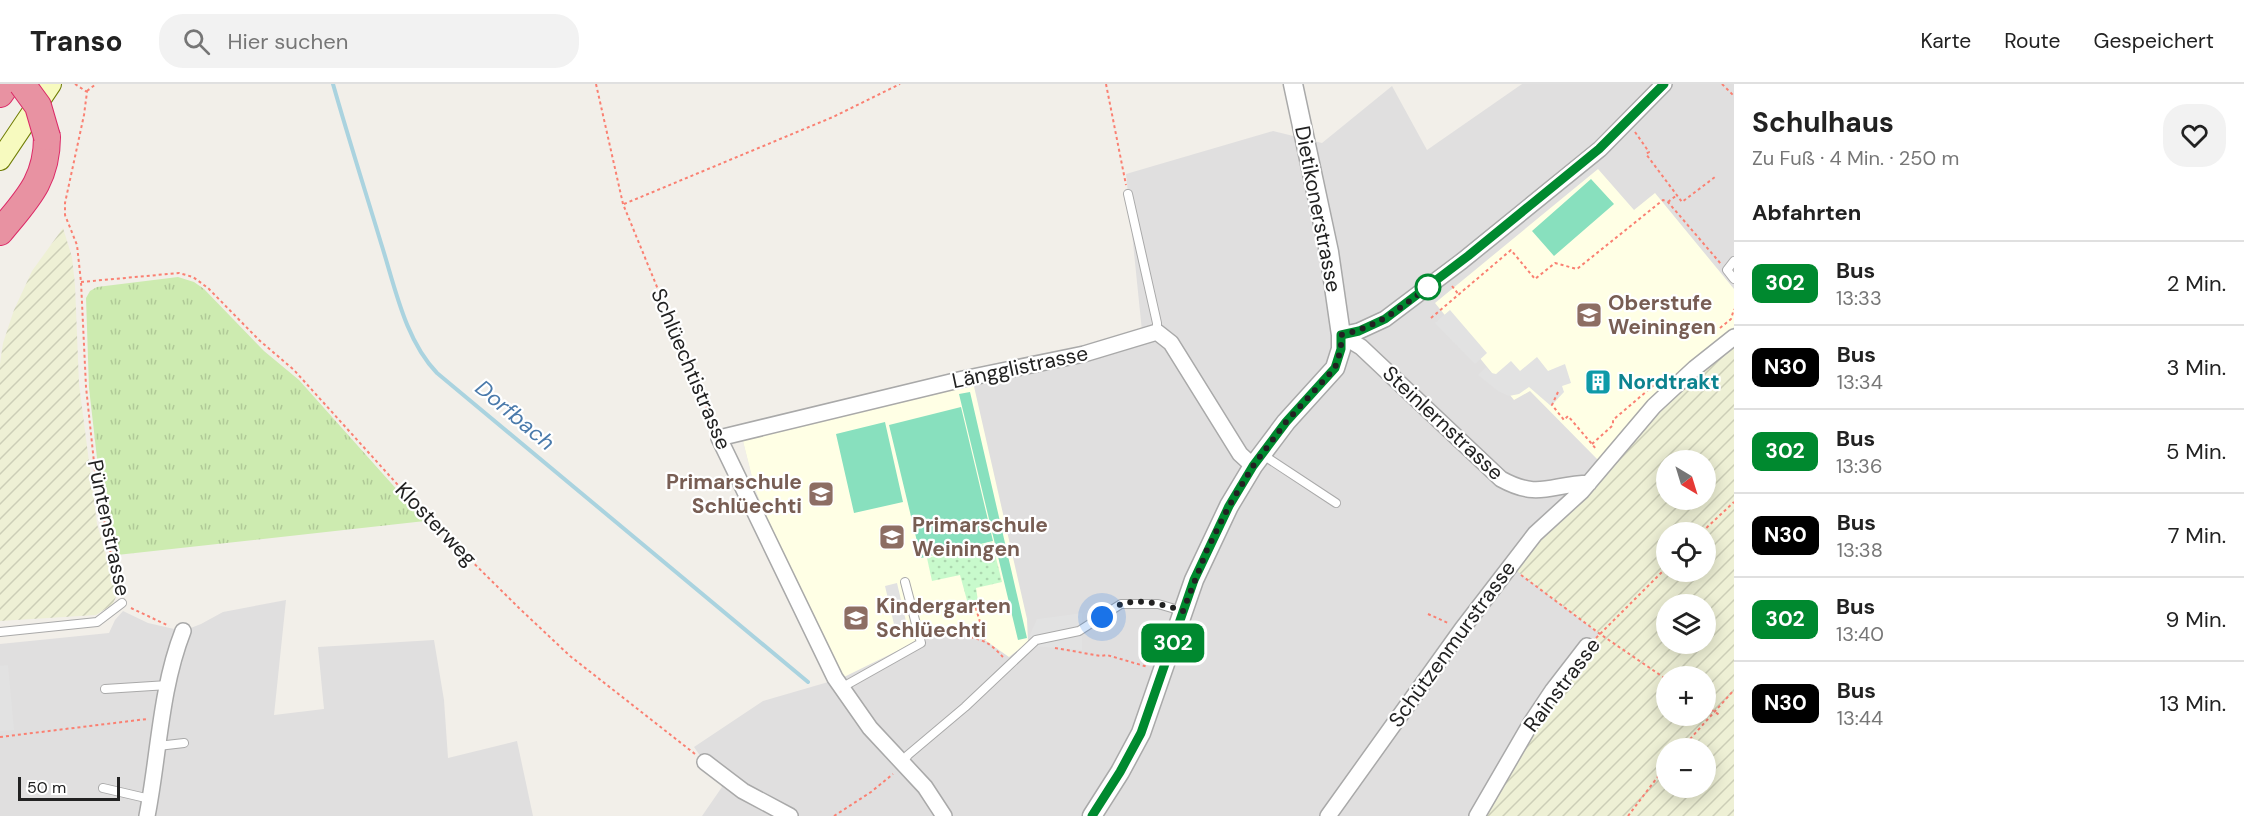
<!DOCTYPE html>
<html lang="de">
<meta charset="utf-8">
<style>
:root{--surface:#fff;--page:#f2f2f2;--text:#222;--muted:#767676;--line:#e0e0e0}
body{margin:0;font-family:"DM Sans",sans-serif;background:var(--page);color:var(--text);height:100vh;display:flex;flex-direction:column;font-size:22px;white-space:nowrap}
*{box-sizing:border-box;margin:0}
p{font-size:20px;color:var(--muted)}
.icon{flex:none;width:33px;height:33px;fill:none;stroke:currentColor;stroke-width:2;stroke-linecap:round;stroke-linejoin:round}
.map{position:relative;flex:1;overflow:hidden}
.side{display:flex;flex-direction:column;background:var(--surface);width:510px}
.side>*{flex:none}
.badge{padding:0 12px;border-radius:9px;font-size:21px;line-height:39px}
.needle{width:39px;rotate:142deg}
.tools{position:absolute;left:1656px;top:366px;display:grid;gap:12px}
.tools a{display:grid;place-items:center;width:60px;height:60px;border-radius:50%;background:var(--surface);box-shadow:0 3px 15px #0003;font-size:30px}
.scale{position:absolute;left:18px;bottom:15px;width:102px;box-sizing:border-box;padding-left:6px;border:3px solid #222;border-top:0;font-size:16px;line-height:21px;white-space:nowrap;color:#222;-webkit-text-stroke:4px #fff;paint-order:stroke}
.you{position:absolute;width:30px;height:30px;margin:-15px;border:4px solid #fff;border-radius:50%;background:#1a73e8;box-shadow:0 0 0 9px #1a73e833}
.map>.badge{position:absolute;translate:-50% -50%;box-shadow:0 0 0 3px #fff}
h2{padding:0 18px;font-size:22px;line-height:54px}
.round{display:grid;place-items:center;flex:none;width:63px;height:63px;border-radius:24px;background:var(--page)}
.overview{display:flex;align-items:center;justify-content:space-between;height:102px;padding:0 18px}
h1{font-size:28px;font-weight:700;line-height:45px}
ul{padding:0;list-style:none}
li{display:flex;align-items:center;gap:18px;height:84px;padding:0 18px;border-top:2px solid var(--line)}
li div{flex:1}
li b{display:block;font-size:22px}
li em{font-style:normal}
li .badge{min-width:66px;font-weight:700;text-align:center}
header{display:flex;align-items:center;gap:36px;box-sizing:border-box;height:84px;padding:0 30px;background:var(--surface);border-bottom:2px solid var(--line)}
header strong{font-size:28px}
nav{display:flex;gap:33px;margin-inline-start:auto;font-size:21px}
.search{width:420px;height:54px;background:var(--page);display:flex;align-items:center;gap:15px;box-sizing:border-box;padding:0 21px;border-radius:24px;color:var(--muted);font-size:22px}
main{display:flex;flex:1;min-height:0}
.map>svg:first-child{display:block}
</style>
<header>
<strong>Transo</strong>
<div class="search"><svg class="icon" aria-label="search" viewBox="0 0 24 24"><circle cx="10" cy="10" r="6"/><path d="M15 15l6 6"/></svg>Hier suchen</div>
<nav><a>Karte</a><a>Route</a><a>Gespeichert</a></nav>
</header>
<main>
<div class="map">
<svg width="1734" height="732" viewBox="0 0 1734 732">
<defs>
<pattern id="farmland-furrows" width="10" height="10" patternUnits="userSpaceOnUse" patternTransform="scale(1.5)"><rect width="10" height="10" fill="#eef0d5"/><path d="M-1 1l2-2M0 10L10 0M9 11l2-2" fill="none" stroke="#ccceb7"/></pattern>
<pattern id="grass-tufts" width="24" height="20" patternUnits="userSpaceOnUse" patternTransform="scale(1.5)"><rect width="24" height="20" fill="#cdebb0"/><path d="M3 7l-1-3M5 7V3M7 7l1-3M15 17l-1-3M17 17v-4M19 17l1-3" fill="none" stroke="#b0c997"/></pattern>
<pattern id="park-dots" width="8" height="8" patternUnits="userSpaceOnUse" patternTransform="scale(1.5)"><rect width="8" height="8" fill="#c8facc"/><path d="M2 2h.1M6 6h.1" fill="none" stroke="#acd6af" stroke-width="1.8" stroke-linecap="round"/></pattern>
</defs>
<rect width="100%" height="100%" fill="#f2efe9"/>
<!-- residential -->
<path fill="#e0dfdf" d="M 1522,0 L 1734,0 L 1734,253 L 1515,485 L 1600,550 L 1587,562 L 1477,732 L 702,732 L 722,703 L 694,663 L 763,617 L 842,594 L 795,501 L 755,405 L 743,357 L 1143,257 L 1126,90 L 1273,47 L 1322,59 L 1392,2 L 1427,66 Z
M 286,516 L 274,631 L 324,625 L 318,563 L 434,556 L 444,616 L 448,674 L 517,657 L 533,732 L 0,732 L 0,560 L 109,549 L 115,536 L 123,527 L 148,539 L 183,547 L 201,540 L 223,528 Z"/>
<!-- education -->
<path fill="#ffffe5" d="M 1598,85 L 1634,126 L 1655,109 L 1734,205 L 1734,243 L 1639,331 L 1599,377 L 1530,307 L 1514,316 L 1435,219 Z
M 973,298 L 1027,535 L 1028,558 L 1009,573 L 979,552 L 946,546 L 907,562 L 842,594 L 795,501 L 755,405 L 743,357 Z"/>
<!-- farmland -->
<path fill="url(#farmland-furrows)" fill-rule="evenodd" d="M 63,144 L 72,173 L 75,201 L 79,300 L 97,440 L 117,510 L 113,520 L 96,531 L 0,537 L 0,280 L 3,259 L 14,226 L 32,187 Z
M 1734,252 L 1734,732 L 1477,732 L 1587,562 L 1600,550 L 1514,485 L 1654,322 ZM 1666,376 L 1706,376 L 1706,416 L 1666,416 ZM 1666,448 L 1706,448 L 1706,488 L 1666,488 ZM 1666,520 L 1706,520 L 1706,560 L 1666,560 ZM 1666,592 L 1706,592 L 1706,632 L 1666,632 ZM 1666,664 L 1706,664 L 1706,704 L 1666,704 Z"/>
<!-- grass -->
<path fill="url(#grass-tufts)" d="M 178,193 L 194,198 L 204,205 L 264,267 L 299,296 L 425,437 L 117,471 L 97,374 L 89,304 L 86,214 L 90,207 L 97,203 Z"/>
<!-- park -->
<path fill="url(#park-dots)" d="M 992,458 L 1002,498 L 976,504 L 978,517 L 968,520 L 960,491 L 932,497 L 927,474 Z"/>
<!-- pitch -->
<path fill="#88e0be" d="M 1591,95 L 1614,120 L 1554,172 L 1532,147 Z
M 970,308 L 1027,554 L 1018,556 L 959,310 Z
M 961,323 L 993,457 L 921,474 L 889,341 Z
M 885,338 L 903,418 L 854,429 L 836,350 Z"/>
<!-- parking -->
<path fill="#e2e2e2" d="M 1450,226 L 1487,269 L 1475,280 L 1435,239 Z
M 1537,273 L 1548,287 L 1565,280 L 1571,299 L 1562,302 L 1564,308 L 1551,322 L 1529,303 L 1519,310 L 1509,312 L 1498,307 L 1478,291 L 1486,283 L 1491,289 L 1496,290 L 1511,277 L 1520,287 Z
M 897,499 L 909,550 L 897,553 L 885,502 Z
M 1082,529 L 1082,566 L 1033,562 L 1030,551 L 1037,535 Z
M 8,581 L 14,646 L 0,647 L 0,582 Z"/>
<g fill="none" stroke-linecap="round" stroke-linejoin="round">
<!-- stream -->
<path stroke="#aad3df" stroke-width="4" d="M 333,0 C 348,53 365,106 381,159 C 395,203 405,256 437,289 L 808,598"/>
<defs>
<path id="service" d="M 1128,110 L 1157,239 L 1157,248
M 1734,177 L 1727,186 L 1734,195
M 1263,371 L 1336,419
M 0,548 L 97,538 L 122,519
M 841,604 L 921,559 L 905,498
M 105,605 L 168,601
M 158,662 L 184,659
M 902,679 L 908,671 L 965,623 L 1036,556 L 1079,547 L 1121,520 L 1158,520 L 1182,527
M 103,704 L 150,715"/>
<path id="minor" d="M 1341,251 L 1359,247 L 1385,235 L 1462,177 L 1600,65 L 1664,0
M 1341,251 L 1361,263 L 1501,395 C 1539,416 1551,400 1589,399
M 705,678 L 743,707 L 790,732
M 147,732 C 159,671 160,606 183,547
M 944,732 L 925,703 L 870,644 L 835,594 L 719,354 L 963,295 L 1084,270 L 1157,248 L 1171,259 L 1240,370 L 1253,382
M 1328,732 L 1462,545 L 1535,450 L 1582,407 L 1654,322 L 1695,284 L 1734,253
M 1477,732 L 1531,639 L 1553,606 L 1587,562"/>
<path id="tertiary" d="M 1092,732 L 1120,688 L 1141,649 L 1194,496 L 1229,422 L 1253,382 L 1286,338 L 1335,284 L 1341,265 L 1341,251 L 1329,168 L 1293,0"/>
<path id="secondary" d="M 0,76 L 51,0"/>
<path id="motorway" d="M 0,10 L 7,0
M 0,148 C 26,116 47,97 47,53"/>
</defs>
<!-- service casing -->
<use href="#service" stroke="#a9a9a9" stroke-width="10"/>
<!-- minor casing -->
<use href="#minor" stroke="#a9a9a9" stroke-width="18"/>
<!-- tertiary casing -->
<use href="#tertiary" stroke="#a9a9a9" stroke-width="21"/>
<!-- secondary casing -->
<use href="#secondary" stroke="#707d05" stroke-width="22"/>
<!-- motorway casing -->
<use href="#motorway" stroke="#dc2a67" stroke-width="28"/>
<!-- path -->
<path stroke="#fa8072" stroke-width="2" stroke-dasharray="3 3" stroke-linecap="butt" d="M 75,0 L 87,8 L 84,31 L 65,119 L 65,131 L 77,161 L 81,198 L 86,303 L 96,397 L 119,509
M 596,0 L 623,120 L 714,342
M 1106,0 L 1126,101
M 1722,0 L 1734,12
M 87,7 L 96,0
M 1635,48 L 1649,68 L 1646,70 L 1682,118 L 1715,93
M 1668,118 L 1677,111
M 624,120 L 833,33 L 900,0
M 81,198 L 179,189 L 193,193 L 208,204 L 259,256 L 294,286 L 425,431 L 519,524 L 570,572 L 695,670
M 1452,202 L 1459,211
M 1431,234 L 1511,166 L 1535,195 L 1555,179 L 1577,185 L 1663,116 L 1668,118 L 1721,180
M 1720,244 L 1731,235 L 1734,225
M 1558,308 L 1552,321 L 1564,336 L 1568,332 L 1597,366
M 1592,360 L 1613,341 L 1613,336 L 1654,301
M 1702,448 L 1734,418
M 1521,491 L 1600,550 L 1666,595
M 974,518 L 986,558
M 131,524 L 169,542
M 1428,530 L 1448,539
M 929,553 C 941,546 973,552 985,558 C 992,561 998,568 1003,573
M 1596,554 L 1666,484
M 1055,564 L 1101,572 L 1107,571 L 1148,583
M 1706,622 L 1721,632
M 0,653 L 147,635
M 1682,664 L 1734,606
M 834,732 L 871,708 L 893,690
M 1628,732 L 1666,682"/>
<!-- service -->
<use href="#service" stroke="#fff" stroke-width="8"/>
<!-- minor -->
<use href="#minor" stroke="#fff" stroke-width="15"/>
<!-- tertiary -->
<use href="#tertiary" stroke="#fff" stroke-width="18"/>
<!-- secondary -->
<use href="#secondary" stroke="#f7fabf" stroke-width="20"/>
<!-- motorway -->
<use href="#motorway" stroke="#e892a2" stroke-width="26"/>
<defs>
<path id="motorway-bridge" d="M 22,0 L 38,22 L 47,53"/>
</defs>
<!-- motorway-bridge casing -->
<use href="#motorway-bridge" stroke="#dc2a67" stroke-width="28" stroke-linecap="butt"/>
<!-- motorway-bridge -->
<use href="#motorway-bridge" stroke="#e892a2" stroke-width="26"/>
</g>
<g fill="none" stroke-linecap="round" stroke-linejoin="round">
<defs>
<path id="line" d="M 1092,732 L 1120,688 L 1141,649 L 1194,496 L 1229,422 L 1253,382 L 1286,338 L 1335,284 L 1341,265 L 1341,251 L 1359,247 L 1385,235 L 1468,172 L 1599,65 L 1664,0"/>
</defs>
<!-- line casing -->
<use href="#line" stroke="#fff" stroke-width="14"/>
<!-- line -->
<use href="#line" stroke="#00892f" stroke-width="9"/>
<!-- walk -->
<path stroke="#222" stroke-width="6" stroke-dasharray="0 10.8" d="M 1102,533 C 1108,529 1115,522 1122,520 C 1140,514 1166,521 1183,527 L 1207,466 L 1229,422 L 1253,382 L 1286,338 L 1335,284 L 1341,265 L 1341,251 C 1380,242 1397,226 1428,203"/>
</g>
<!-- icons -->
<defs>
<symbol id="school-square" viewBox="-11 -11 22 22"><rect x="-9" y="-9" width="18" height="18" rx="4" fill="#8d6e63" stroke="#fff"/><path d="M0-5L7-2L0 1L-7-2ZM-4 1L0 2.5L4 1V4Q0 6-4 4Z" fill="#fff"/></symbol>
<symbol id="building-square" viewBox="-11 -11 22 22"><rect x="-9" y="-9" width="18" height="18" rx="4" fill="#0f9aa8" stroke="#fff"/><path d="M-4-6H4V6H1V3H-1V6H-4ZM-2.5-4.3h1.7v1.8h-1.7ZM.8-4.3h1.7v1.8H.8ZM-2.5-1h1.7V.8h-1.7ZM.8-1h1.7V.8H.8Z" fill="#fff"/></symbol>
</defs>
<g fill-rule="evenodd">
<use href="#school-square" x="1574" y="216" width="30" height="30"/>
<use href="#building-square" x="1583" y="283" width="30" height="30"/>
<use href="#school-square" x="806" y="395" width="30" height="30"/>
<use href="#school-square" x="877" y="438" width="30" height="30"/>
<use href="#school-square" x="841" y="519" width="30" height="30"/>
</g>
<!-- markers -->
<circle fill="#fff" stroke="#00892f" stroke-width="3" cx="1428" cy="203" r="12"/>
<g text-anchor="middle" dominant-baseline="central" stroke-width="4.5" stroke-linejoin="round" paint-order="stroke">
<!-- street labels -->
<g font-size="21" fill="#222" stroke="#fff">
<text transform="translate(1318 125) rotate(79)">Dietikonerstrasse</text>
<text transform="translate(1020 283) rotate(-12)">Längglistrasse</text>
<text transform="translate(691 285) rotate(67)">Schlüechtistrasse</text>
<text transform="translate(1443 339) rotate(43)">Steinlernstrasse</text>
<text transform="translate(436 440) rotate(46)">Klosterweg</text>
<text transform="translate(109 444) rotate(78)">Püntenstrasse</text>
<text transform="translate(1452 560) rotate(-54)">Schützenmurstrasse</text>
<text transform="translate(1562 601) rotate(-53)">Rainstrasse</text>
</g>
<!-- education labels -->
<g font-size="21" font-weight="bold" fill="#785e54" stroke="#fff" text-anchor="start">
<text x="1608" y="219">Oberstufe<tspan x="1608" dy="24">Weiningen</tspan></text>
<text x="802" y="398" text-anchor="end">Primarschule<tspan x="802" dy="24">Schlüechti</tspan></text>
<text x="912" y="441">Primarschule<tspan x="912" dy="24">Weiningen</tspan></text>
<text x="876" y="522">Kindergarten<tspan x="876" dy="24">Schlüechti</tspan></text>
</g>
<!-- culture labels -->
<g font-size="21" font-weight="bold" fill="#0d838f" stroke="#fff" text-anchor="start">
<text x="1618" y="298">Nordtrakt</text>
</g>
<!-- water labels -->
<g font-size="22" font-style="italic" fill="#4a7aab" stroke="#fff">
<text transform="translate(515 331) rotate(40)">Dorfbach</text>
</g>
</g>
</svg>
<div class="tools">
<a><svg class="needle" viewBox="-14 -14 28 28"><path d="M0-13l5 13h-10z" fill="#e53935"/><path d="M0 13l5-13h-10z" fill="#767676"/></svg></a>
<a><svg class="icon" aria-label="locate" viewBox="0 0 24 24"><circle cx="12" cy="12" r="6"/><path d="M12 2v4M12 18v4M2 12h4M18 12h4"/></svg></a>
<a><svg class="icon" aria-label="layers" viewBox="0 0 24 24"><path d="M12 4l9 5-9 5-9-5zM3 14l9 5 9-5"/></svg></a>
<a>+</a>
<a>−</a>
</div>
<div class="scale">50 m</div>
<div class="you" style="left:1102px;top:533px"></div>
<b class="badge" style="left:1173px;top:559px;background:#00892f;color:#fff">302</b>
</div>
<section class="side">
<div class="overview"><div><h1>Schulhaus</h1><p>Zu Fuß · 4 Min. · 250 m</p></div><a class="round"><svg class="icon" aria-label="heart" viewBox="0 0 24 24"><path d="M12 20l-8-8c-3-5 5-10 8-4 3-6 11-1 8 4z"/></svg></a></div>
<h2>Abfahrten</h2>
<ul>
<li><span class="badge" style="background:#00892f;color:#fff">302</span><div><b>Bus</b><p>13:33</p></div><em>2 Min.</em></li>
<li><span class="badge" style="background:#000;color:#fff">N30</span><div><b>Bus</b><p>13:34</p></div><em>3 Min.</em></li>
<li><span class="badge" style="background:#00892f;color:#fff">302</span><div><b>Bus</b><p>13:36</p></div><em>5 Min.</em></li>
<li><span class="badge" style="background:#000;color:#fff">N30</span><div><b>Bus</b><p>13:38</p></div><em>7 Min.</em></li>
<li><span class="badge" style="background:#00892f;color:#fff">302</span><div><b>Bus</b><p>13:40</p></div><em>9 Min.</em></li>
<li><span class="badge" style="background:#000;color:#fff">N30</span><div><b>Bus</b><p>13:44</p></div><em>13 Min.</em></li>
</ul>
</section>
</main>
